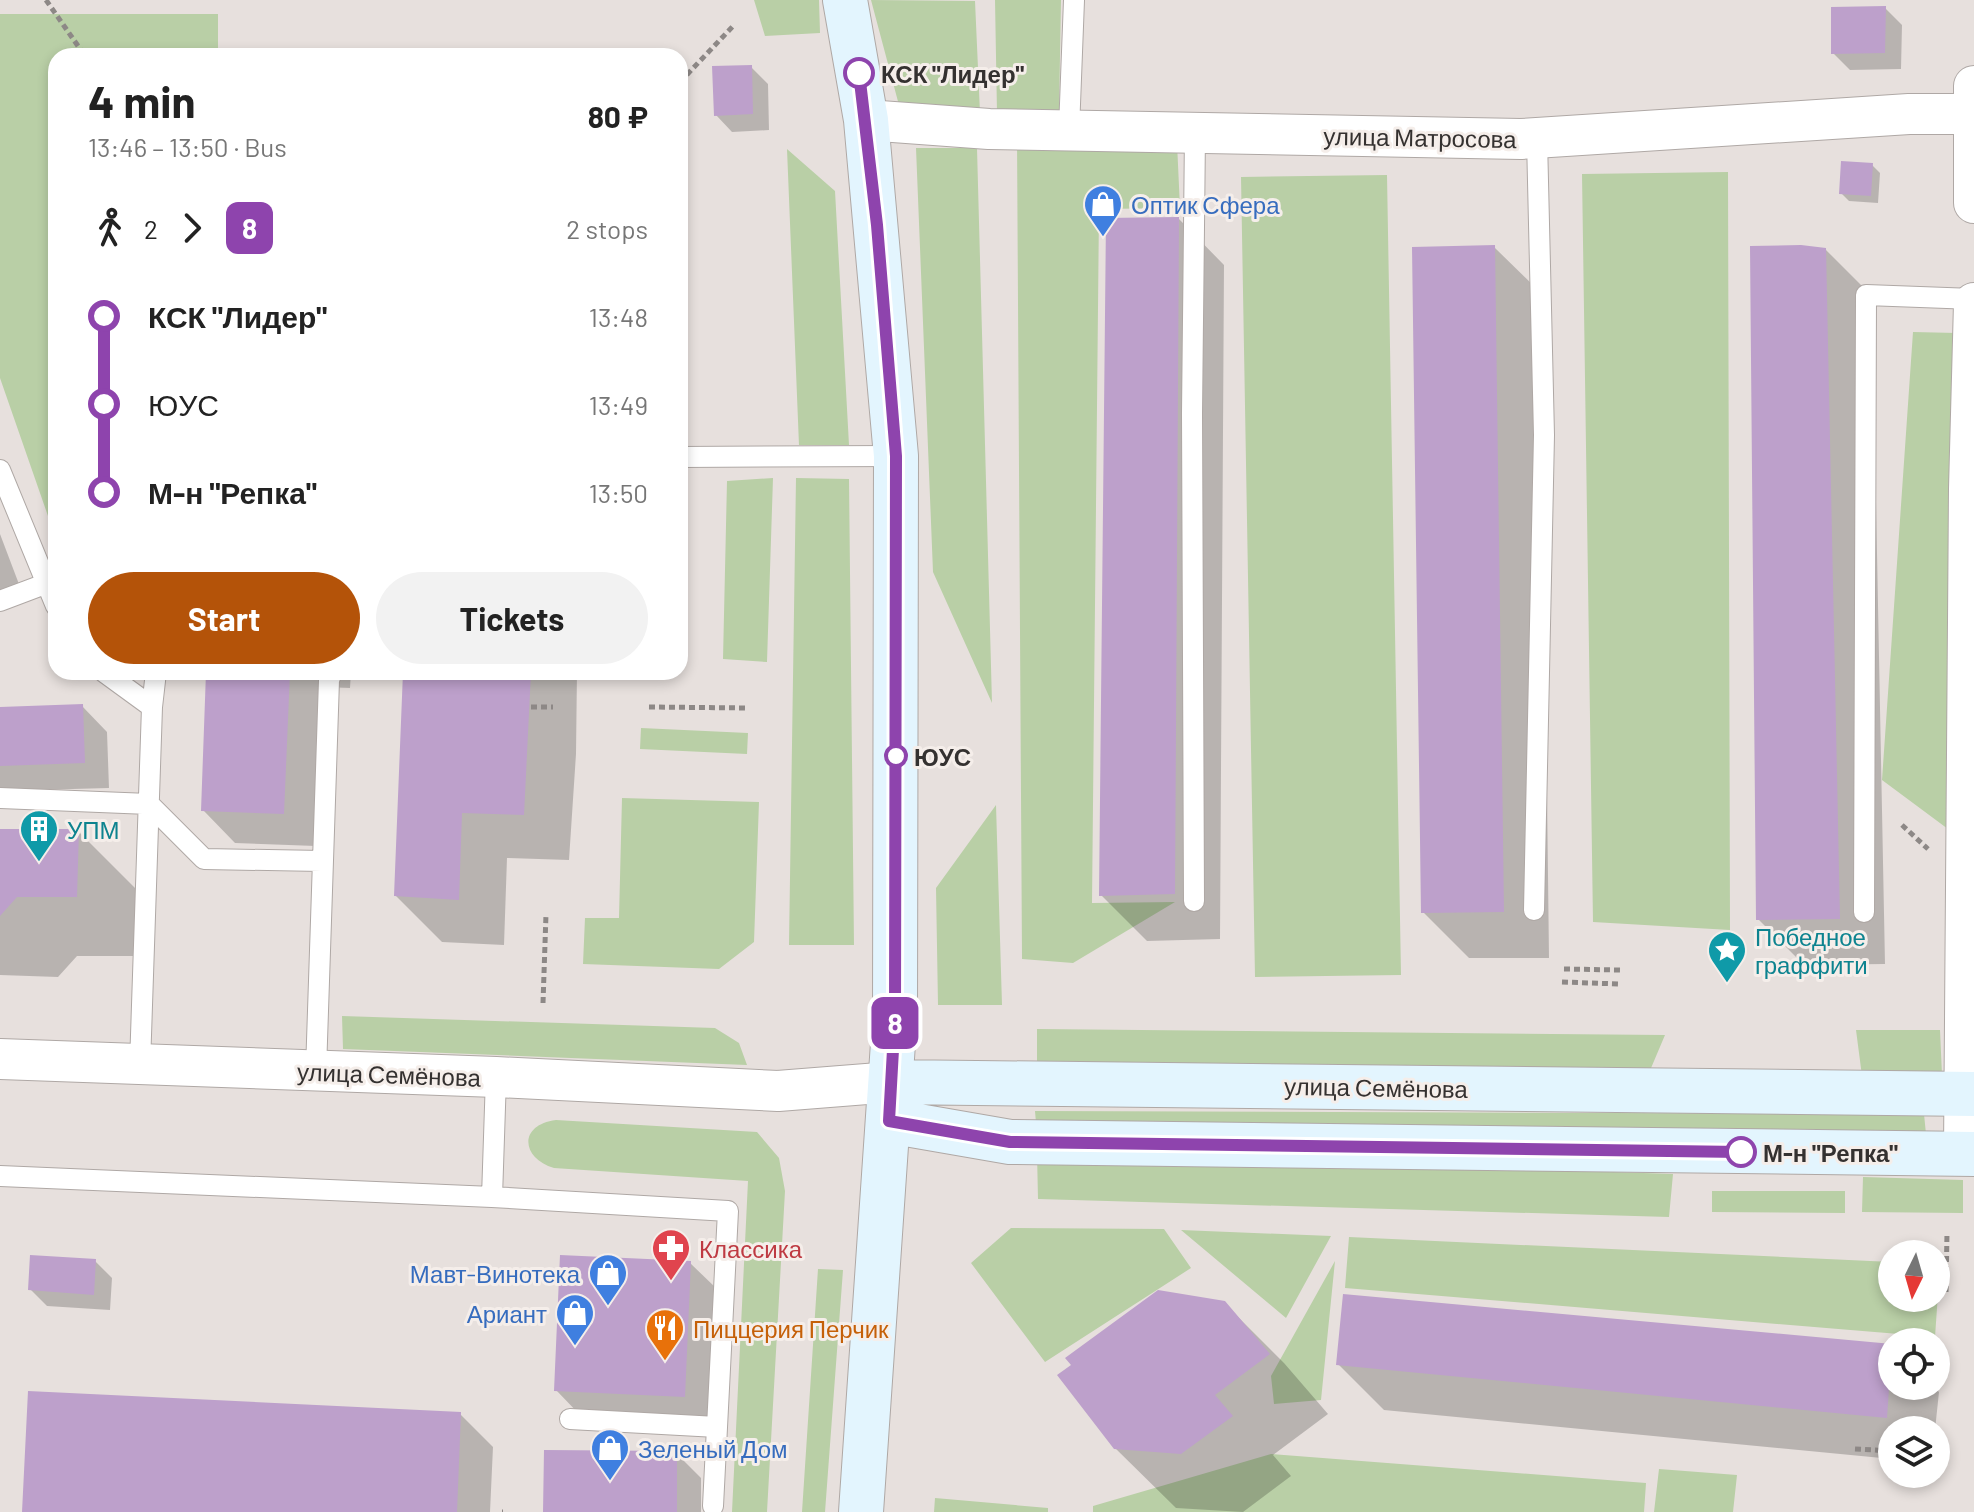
<!DOCTYPE html>
<meta charset="utf-8">
<style>
:root{--surface:#fff;--page:#f2f2f2;--text:#222;--muted:#767676;--accent:#b45309}
body{margin:0;font-family:Barlow,sans-serif;background:var(--page);color:var(--text);height:100vh;display:flex;flex-direction:column;font-size:30px;white-space:nowrap}
*{box-sizing:border-box;margin:0}
p{font-size:26px;color:var(--muted)}
.icon{flex:none;width:44px;height:44px;fill:none;stroke:currentColor;stroke-width:2;stroke-linecap:round;stroke-linejoin:round}
.map{position:relative;flex:1;overflow:hidden}
.side{position:absolute;left:48px;top:48px;width:640px;height:632px;display:flex;flex-direction:column;background:var(--surface);border-radius:24px;box-shadow:0 4px 12px #0003}
.side>*{flex:none}
.badge{padding:0 16px;border-radius:12px;font-size:28px;line-height:52px}
.needle{width:52px;rotate:185deg}
.buttons{position:absolute;left:1878px;top:1240px;display:grid;gap:16px}
.buttons a{display:grid;place-items:center;width:72px;height:72px;border-radius:50%;background:var(--surface);box-shadow:0 4px 12px #0003;font-size:40px}
.map>.badge{position:absolute;translate:-50% -50%;box-shadow:0 0 0 4px #fff}
.legs{display:flex;align-items:center;gap:12px;height:88px;padding:0 40px;font-size:26px}
.legs p{margin-inline-start:auto}
.overview{display:flex;align-items:center;justify-content:space-between;height:136px;padding:0 40px}
h1{font-size:44px;font-weight:700;line-height:60px}
.primary-button{display:flex;gap:16px;margin-top:auto;padding:16px 40px}
.primary-button a{flex:1;height:92px;border-radius:48px;background:var(--accent);color:#fff;font-size:32px;font-weight:700;line-height:92px;text-align:center}
.primary-button a+a{background:var(--page);color:var(--text)}
ul{padding:0 40px;list-style:none}
li{display:flex;align-items:center;gap:28px;height:88px;font-size:30px}
li i{display:grid;place-items:center;width:12px;height:100%;margin:0 10px;background:currentColor}
li i::after{content:'';width:20px;height:20px;margin:-10px;border:6px solid;border-radius:50%;background:var(--surface)}
li p{margin-inline-start:auto}
li:first-child i{background:linear-gradient(#0000 50%,currentColor 0)}
li:last-child i{background:linear-gradient(currentColor 50%,#0000 0)}
.map>svg:first-child{display:block}
</style>
<div class="map">
<svg width="1974" height="1512" viewBox="0 0 1974 1512">
<rect width="100%" height="100%" fill="#e7e0dd"/>
<!-- green -->
<path fill="#b9cfa6" d="M 754,0 L 819,0 L 820,33 L 765,36 Z
M 871,0 L 975,1 L 980,113 L 900,109 Z
M 995,0 L 1061,0 L 1059,112 L 997,113 Z
M 0,14 L 218,14 L 218,56 L 56,56 L 56,539 L 0,378 Z
M 1017,138 L 1177,143 L 1180,208 L 1099,209 L 1092,903 L 1175,902 L 1073,963 L 1022,959 Z
M 916,148 L 977,148 L 992,703 L 933,572 Z
M 787,149 L 835,191 L 849,445 L 799,445 Z
M 1728,172 L 1730,930 L 1593,922 L 1582,174 Z
M 1387,175 L 1401,975 L 1255,977 L 1241,177 Z
M 1913,332 L 1957,333 L 1948,829 L 1882,780 Z
M 773,478 L 767,662 L 723,659 L 727,481 Z
M 796,478 L 849,479 L 854,945 L 789,945 Z
M 641,728 L 748,733 L 747,754 L 640,749 Z
M 622,798 L 759,802 L 754,942 L 719,969 L 583,964 L 585,918 L 619,918 Z
M 996,805 L 1002,1005 L 938,1005 L 936,888 Z
M 342,1016 L 715,1028 L 739,1043 L 747,1065 L 343,1049 Z
M 1037,1029 L 1665,1035 L 1643,1087 L 1037,1066 Z
M 1856,1030 L 1940,1030 L 1942,1075 L 1862,1076 Z
M 1035,1111 L 1924,1114 L 1926,1134 L 1036,1123 Z
M 556,1120 L 757,1132 L 779,1158 L 785,1191 L 767,1512 L 732,1512 L 748,1181 L 554,1168 C 521,1158 518,1125 556,1120 Z
M 1037,1153 L 1673,1174 L 1669,1217 L 1038,1199 Z
M 1863,1177 L 1963,1180 L 1963,1213 L 1862,1212 Z
M 1712,1191 L 1845,1191 L 1845,1213 L 1712,1212 Z
M 1011,1228 L 1164,1229 L 1191,1268 L 1045,1362 L 971,1263 Z
M 1181,1230 L 1331,1236 L 1286,1318 Z
M 1349,1237 L 1892,1262 L 1892,1298 L 1936,1298 L 1936,1264 L 1940,1265 L 1935,1337 L 1345,1288 Z
M 1335,1261 L 1321,1400 L 1274,1404 L 1271,1376 Z
M 818,1269 L 843,1270 L 825,1512 L 802,1512 Z
M 1271,1454 L 1646,1483 L 1644,1512 L 1093,1512 L 1093,1506 Z
M 1659,1469 L 1737,1475 L 1733,1512 L 1654,1512 Z
M 935,1498 L 1048,1508 L 1048,1512 L 934,1512 Z"/>
<!-- shadow -->
<path fill="#0003" d="M 1885,8 L 1902,25 L 1901,69 L 1850,70 L 1833,53 Z
M 751,67 L 768,84 L 769,130 L 732,132 L 716,115 Z
M 1872,165 L 1880,173 L 1878,203 L 1849,201 L 1841,193 Z
M 1179,219 L 1224,265 L 1220,939 L 1147,941 L 1101,895 Z
M 1495,248 L 1541,293 L 1549,958 L 1469,958 L 1423,912 Z
M 1826,250 L 1872,296 L 1885,964 L 1804,965 L 1758,919 Z
M 0,534 L 25,600 L 0,609 Z
M 208,672 L 351,672 L 350,688 L 322,687 L 316,846 L 235,843 L 203,810 Z
M 405,672 L 577,672 L 576,754 L 569,860 L 507,858 L 504,945 L 442,942 L 396,896 Z
M 82,706 L 107,732 L 109,788 L 0,791 L 0,709 Z
M 0,831 L 78,831 L 137,890 L 136,956 L 77,956 L 58,977 L 0,975 Z
M 95,1261 L 112,1278 L 110,1310 L 47,1306 L 30,1289 Z
M 690,1263 L 716,1288 L 709,1421 L 581,1416 L 556,1390 Z
M 1345,1296 L 1892,1346 L 1892,1386 L 1933,1386 L 1939,1392 L 1935,1430 L 1892,1430 L 1892,1459 L 1384,1410 L 1338,1364 Z
M 1224,1303 L 1284,1363 L 1328,1414 L 1273,1455 L 1291,1476 L 1243,1512 L 1176,1508 L 1115,1448 Z
M 460,1414 L 493,1447 L 490,1512 L 24,1512 Z
M 676,1453 L 701,1478 L 701,1512 L 545,1512 Z"/>
<!-- building -->
<path fill="#bda0cb" d="M 1886,6 L 1885,53 L 1831,54 L 1831,7 Z
M 752,65 L 753,114 L 714,116 L 712,66 Z
M 1841,161 L 1873,163 L 1871,196 L 1839,194 Z
M 1179,217 L 1175,894 L 1099,896 L 1106,218 Z
M 1495,245 L 1504,912 L 1421,913 L 1412,247 Z
M 1801,245 L 1826,248 L 1840,919 L 1756,920 L 1750,246 Z
M 206,672 L 290,672 L 284,814 L 201,811 Z
M 403,672 L 531,672 L 524,815 L 462,813 L 459,900 L 394,896 Z
M 83,704 L 85,763 L 0,766 L 0,707 Z
M 0,829 L 79,829 L 77,897 L 17,897 L 0,916 Z
M 30,1255 L 96,1259 L 94,1295 L 28,1290 Z
M 560,1255 L 691,1261 L 685,1397 L 554,1391 Z
M 1158,1290 L 1225,1301 L 1270,1354 L 1215,1395 L 1233,1416 L 1181,1454 L 1114,1449 L 1057,1375 L 1071,1365 L 1065,1358 Z
M 1343,1294 L 1892,1344 L 1887,1418 L 1336,1365 Z
M 28,1391 L 461,1412 L 457,1512 L 22,1512 Z
M 544,1450 L 677,1451 L 677,1512 L 543,1512 Z"/>
<g fill="none" stroke-linecap="round" stroke-linejoin="round">
<defs>
<path id="lane" d="M 1069,130 L 1074,0
M 680,457 L 896,456
M 0,470 L 56,606
M 0,601 L 45,584
M 104,672 L 152,707
M 0,798 L 149,804 L 204,859 L 322,861
M 1194,901 L 1192,414 L 1195,133
M 1534,910 L 1544,435 L 1537,139
M 1864,912 L 1866,295 L 1974,299
M 140,1065 L 152,707 L 156,672
M 316,1071 L 329,680 L 332,672
M 496,1077 L 492,1197 L 728,1211 L 713,1506
M 0,1176 L 492,1197
M 570,1419 L 717,1427"/>
<path id="street" d="M 1974,86 L 1974,203
M 866,120 L 989,129 L 1521,139 L 1909,114 L 1973,114
M 0,1059 L 496,1077 L 778,1091 L 892,1082
M 1964,1154 L 1969,489 L 1974,303"/>
<path id="secondary" d="M 845,0 L 866,120 L 896,456 L 895,1014 L 861,1512
M 892,1082 L 1974,1094
M 889,1121 L 1010,1142 L 1974,1154"/>
</defs>
<!-- lane casing -->
<use href="#lane" stroke="#afa8a5" stroke-width="22"/>
<!-- street casing -->
<use href="#street" stroke="#afa8a5" stroke-width="42"/>
<!-- secondary casing -->
<use href="#secondary" stroke="#afa8a5" stroke-width="46"/>
<!-- path -->
<path stroke="#8d8886" stroke-width="5" stroke-dasharray="6 4" stroke-linecap="butt" d="M 46,0 L 85,56
M 680,82 L 735,24
M 531,707 L 553,707
M 649,707 L 749,708
M 1902,825 L 1928,849
M 1564,969 L 1620,970
M 1562,982 L 1619,984
M 543,1003 L 546,914
M 1946,1292 L 1947,1232
M 1855,1449 L 1892,1451
M 1936,1454 L 1940,1454
M 502,1512 L 503,1512"/>
<!-- lane -->
<use href="#lane" stroke="#fff" stroke-width="20"/>
<!-- street -->
<use href="#street" stroke="#fff" stroke-width="40"/>
<!-- secondary -->
<use href="#secondary" stroke="#e3f5fe" stroke-width="44"/>
</g>
<g fill="none" stroke-linecap="round" stroke-linejoin="round">
<defs>
<path id="line-1" d="M 859,73 L 877,225 L 896,456 L 895,1014 L 889,1121 L 1010,1142 L 1741,1152"/>
</defs>
<!-- line-1 casing -->
<use href="#line-1" stroke="#fff" stroke-width="18"/>
<!-- line-1 -->
<use href="#line-1" stroke="#8e44ad" stroke-width="12"/>
</g>
<!-- icons -->
<defs>
<symbol id="shop-pin" viewBox="-11 -11 22 30"><path d="M0 17L-7.5 6A9.5 9.5 0 1 1 7.5 6Z" fill="#3f7fe0" stroke="#f5eeea"/><path d="M-5-2.5h2.3a2.7 3.5 0 0 1 5.4 0H5L5.5 6h-11ZM-1.5-2.5h3a1.5 2.3 0 0 0-3 0Z" fill="#fff"/></symbol>
<symbol id="building-pin" viewBox="-11 -11 22 30"><path d="M0 17L-7.5 6A9.5 9.5 0 1 1 7.5 6Z" fill="#0f9aa8" stroke="#f5eeea"/><path d="M-4-6H4V6H1V3H-1V6H-4ZM-2.5-4.3h1.7v1.8h-1.7ZM.8-4.3h1.7v1.8H.8ZM-2.5-1h1.7V.8h-1.7ZM.8-1h1.7V.8H.8Z" fill="#fff"/></symbol>
<symbol id="sight-pin" viewBox="-11 -11 22 30"><path d="M0 17L-7.5 6A9.5 9.5 0 1 1 7.5 6Z" fill="#0f9aa8" stroke="#f5eeea"/><path d="M0-6L1.8-2.2L6-1.7L2.9 1.2L3.7 5.4L0 3.3L-3.7 5.4L-2.9 1.2L-6-1.7L-1.8-2.2Z" fill="#fff"/></symbol>
<symbol id="pharmacy-pin" viewBox="-11 -11 22 30"><path d="M0 17L-7.5 6A9.5 9.5 0 1 1 7.5 6Z" fill="#e0444e" stroke="#f5eeea"/><path d="M-2-6h4v4h4v4h-4v4h-4v-4h-4v-4h4Z" fill="#fff"/></symbol>
<symbol id="restaurant-pin" viewBox="-11 -11 22 30"><path d="M0 17L-7.5 6A9.5 9.5 0 1 1 7.5 6Z" fill="#e8710a" stroke="#f5eeea"/><path d="M-5-6h1v4h1v-4h1v4h1v-4h1v5L-1.5 .5V6h-2V.5L-5-1ZM5-6V6H3V1.5H1.5Q1.5-4 5-6Z" fill="#fff"/></symbol>
</defs>
<g fill-rule="evenodd">
<use href="#shop-pin" x="1081" y="182" width="44" height="60"/>
<use href="#building-pin" x="17" y="807" width="44" height="60"/>
<use href="#sight-pin" x="1705" y="928" width="44" height="60"/>
<use href="#pharmacy-pin" x="649" y="1226" width="44" height="60"/>
<use href="#shop-pin" x="586" y="1251" width="44" height="60"/>
<use href="#shop-pin" x="553" y="1291" width="44" height="60"/>
<use href="#restaurant-pin" x="643" y="1306" width="44" height="60"/>
<use href="#shop-pin" x="588" y="1426" width="44" height="60"/>
</g>
<!-- markers -->
<g fill="#fff" stroke="#8e44ad" stroke-width="4">
<circle cx="859" cy="73" r="14"/>
<circle cx="896" cy="756" r="10"/>
<circle cx="1741" cy="1152" r="14"/>
</g>
<g text-anchor="middle" dominant-baseline="central" stroke-width="6" stroke-linejoin="round" paint-order="stroke">
<!-- stop labels -->
<g font-size="24" font-weight="bold" fill="#343130" stroke="#f5eeea" text-anchor="start">
<text x="881" y="73">КСК "Лидер"</text>
<text x="914" y="756">ЮУС</text>
<text x="1763" y="1152">М-н "Репка"</text>
</g>
<!-- street labels -->
<g font-size="24" fill="#343130" stroke="#f5eeea">
<text transform="translate(1420 137) rotate(1)">улица Матросова</text>
<text transform="translate(389 1074) rotate(2)">улица Семёнова</text>
<text transform="translate(1376 1087) rotate(1)">улица Семёнова</text>
</g>
<!-- shop labels -->
<g font-size="24" fill="#366cbe" stroke="#f5eeea" text-anchor="start">
<text x="1131" y="204">Оптик Сфера</text>
<text x="580" y="1273" text-anchor="end">Мавт-Винотека</text>
<text x="547" y="1313" text-anchor="end">Ариант</text>
<text x="638" y="1448">Зеленый Дом</text>
</g>
<!-- culture labels -->
<g font-size="24" fill="#0d838f" stroke="#f5eeea" text-anchor="start">
<text x="67" y="829">УПМ</text>
<text x="1755" y="936">Победное<tspan x="1755" dy="28">граффити</tspan></text>
</g>
<!-- health labels -->
<g font-size="24" fill="#be3a42" stroke="#f5eeea" text-anchor="start">
<text x="699" y="1248">Классика</text>
</g>
<!-- food labels -->
<g font-size="24" fill="#c56008" stroke="#f5eeea" text-anchor="start">
<text x="693" y="1328">Пиццерия Перчик</text>
</g>
</g>
</svg>
<div class="buttons">
<a><svg class="needle" viewBox="-14 -14 28 28"><path d="M0-13l5 13h-10z" fill="#e53935"/><path d="M0 13l5-13h-10z" fill="#767676"/></svg></a>
<a><svg class="icon" aria-label="locate" viewBox="0 0 24 24"><circle cx="12" cy="12" r="6"/><path d="M12 2v4M12 18v4M2 12h4M18 12h4"/></svg></a>
<a><svg class="icon" aria-label="layers" viewBox="0 0 24 24"><path d="M12 4l9 5-9 5-9-5zM3 14l9 5 9-5"/></svg></a>
</div>
<b class="badge" style="left:895px;top:1023px;background:#8e44ad;color:#fff">8</b>
<section class="side">
<div class="overview"><div><h1>4 min</h1><p>13:46 – 13:50 · Bus</p></div><b>80 ₽</b></div>
<div class="legs"><svg class="icon" aria-label="walk" viewBox="0 0 24 24"><circle cx="13" cy="4" r="2"/><path d="M13 8l-2 6 4 7M11 14l-3 7M7 12l3-4h3l4 4"/></svg>2<svg class="icon" aria-label="forward" viewBox="0 0 24 24"><path d="M9 5l7 7-7 7"/></svg><b class="badge" style="background:#8e44ad;color:#fff">8</b><p>2 stops</p></div>
<ul>
<li><i style="color:#8e44ad"></i><b>КСК &quot;Лидер&quot;</b><p>13:48</p></li>
<li><i style="color:#8e44ad"></i><span>ЮУС</span><p>13:49</p></li>
<li><i style="color:#8e44ad"></i><b>М-н &quot;Репка&quot;</b><p>13:50</p></li>
</ul>
<div class="primary-button"><a>Start</a><a>Tickets</a></div>
</section>
</div>
